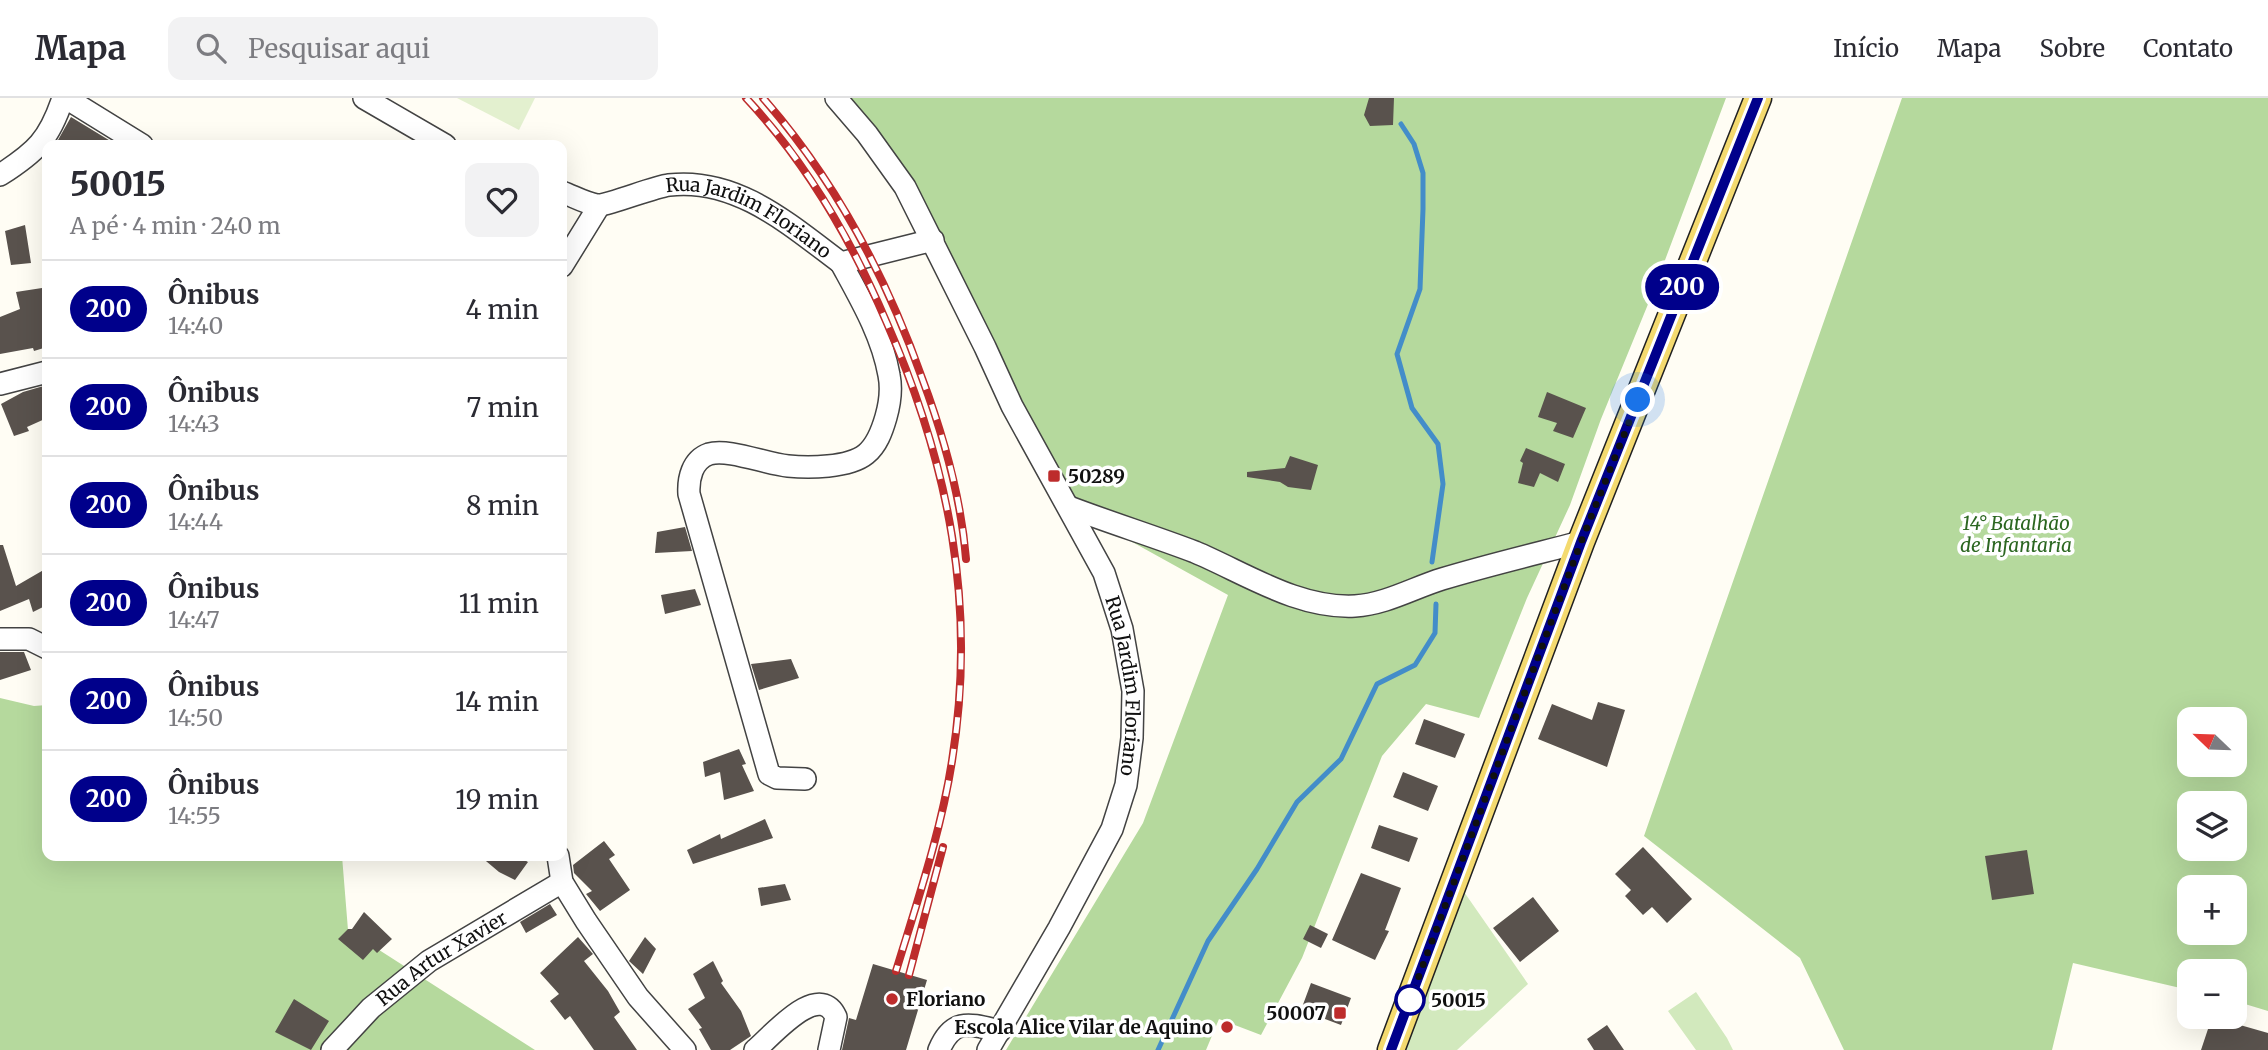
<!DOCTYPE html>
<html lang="pt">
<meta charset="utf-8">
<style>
:root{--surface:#fff;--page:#f2f2f3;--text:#2b2b33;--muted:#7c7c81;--line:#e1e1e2}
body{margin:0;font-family:Merriweather,serif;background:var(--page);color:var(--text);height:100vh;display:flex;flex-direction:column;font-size:26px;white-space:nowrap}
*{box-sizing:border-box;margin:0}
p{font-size:23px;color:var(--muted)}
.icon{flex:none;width:38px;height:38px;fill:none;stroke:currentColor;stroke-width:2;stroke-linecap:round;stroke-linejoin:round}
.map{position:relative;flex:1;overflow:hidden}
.sheet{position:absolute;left:42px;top:42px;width:525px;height:721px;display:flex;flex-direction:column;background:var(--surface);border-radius:14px;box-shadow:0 7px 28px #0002}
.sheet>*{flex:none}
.badge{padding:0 14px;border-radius:23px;font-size:24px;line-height:46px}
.needle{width:46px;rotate:293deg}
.buttons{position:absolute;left:2177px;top:609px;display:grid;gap:14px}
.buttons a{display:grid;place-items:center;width:70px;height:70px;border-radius:14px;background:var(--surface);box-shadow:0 7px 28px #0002;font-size:35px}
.you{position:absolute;width:35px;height:35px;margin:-18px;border:5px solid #fff;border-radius:50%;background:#1a73e8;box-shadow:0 0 0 10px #1a73e833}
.map>.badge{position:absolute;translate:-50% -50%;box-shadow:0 0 0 4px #fff}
.round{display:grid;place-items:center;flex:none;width:74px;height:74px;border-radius:14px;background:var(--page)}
.head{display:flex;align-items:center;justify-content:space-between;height:119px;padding:0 28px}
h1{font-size:33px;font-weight:800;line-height:52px}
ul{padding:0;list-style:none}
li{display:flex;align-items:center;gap:21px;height:98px;padding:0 28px;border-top:2px solid var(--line)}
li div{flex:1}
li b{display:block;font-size:26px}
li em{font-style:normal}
li .badge{min-width:77px;font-weight:700;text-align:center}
header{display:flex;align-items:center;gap:42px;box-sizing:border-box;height:98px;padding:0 35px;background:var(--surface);border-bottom:2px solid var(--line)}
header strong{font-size:33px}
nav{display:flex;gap:38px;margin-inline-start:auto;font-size:24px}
.search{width:490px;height:63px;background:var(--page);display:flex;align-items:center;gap:18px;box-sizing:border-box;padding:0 24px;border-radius:14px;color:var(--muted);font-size:26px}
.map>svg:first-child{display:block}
</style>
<header>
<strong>Mapa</strong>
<div class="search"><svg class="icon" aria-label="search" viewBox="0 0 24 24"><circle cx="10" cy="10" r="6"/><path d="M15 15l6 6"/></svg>Pesquisar aqui</div>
<nav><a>Início</a><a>Mapa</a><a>Sobre</a><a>Contato</a></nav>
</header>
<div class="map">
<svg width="2268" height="952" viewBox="0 0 2268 952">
<rect width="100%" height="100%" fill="#fffdf4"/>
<!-- green -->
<path fill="#d2e9bd" d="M 1462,791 L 1528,886 L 1457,952 L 1405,952 Z
M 1696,894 L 1727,940 L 1733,952 L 1696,952 L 1668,913 Z"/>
<!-- forest -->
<path fill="#b5d99d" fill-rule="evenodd" d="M 833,0 L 1726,0 L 1653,194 L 1601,321 L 1570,407 L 1527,500 L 1479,620 L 1426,606 L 1382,658 L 1302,860 L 1261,937 L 1219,921 L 1206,952 L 1006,952 L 1143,725 L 1228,497 L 1069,409 L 880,55 Z
M 1902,0 L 2268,0 L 2268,913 L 2235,903 L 2235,873 L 2189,873 L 2189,892 L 2073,865 L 2052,952 L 1844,952 L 1800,860 L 1644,738 ZM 2189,621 L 2235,621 L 2235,667 L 2189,667 ZM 2189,705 L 2235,705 L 2235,751 L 2189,751 ZM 2189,789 L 2235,789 L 2235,835 L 2189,835 Z
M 0,600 L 34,608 L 47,607 L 47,758 L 342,758 L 348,832 L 535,952 L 0,952 Z"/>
<!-- pitch -->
<path fill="#e3f0cf" d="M 457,0 L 535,0 L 519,32 Z"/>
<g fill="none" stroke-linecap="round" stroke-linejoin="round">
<!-- stream -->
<path stroke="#438dc9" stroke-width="5" d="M 1401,26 L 1414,46 L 1423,75 L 1423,111 L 1420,191 L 1397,256 L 1412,310 L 1438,346 L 1443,386 L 1432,464
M 1158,952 L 1208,843 L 1257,771 L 1297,704 L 1341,661 L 1377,586 L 1415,567 L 1435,535 L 1436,506"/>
</g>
<!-- building -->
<path fill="#59524d" d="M 1369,0 L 1394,0 L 1393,27 L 1370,28 L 1364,17 Z
M 71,19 L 117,47 L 65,47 L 58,42 Z
M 25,127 L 31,165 L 11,167 L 5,133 Z
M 42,190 L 47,201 L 47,249 L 34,253 L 33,250 L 0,256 L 0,219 L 20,211 L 16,194 Z
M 47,287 L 47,320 L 27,329 L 29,333 L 14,338 L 1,306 L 23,294 Z
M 1547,294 L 1586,310 L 1573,340 L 1553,333 L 1557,325 L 1538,319 Z
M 1526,350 L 1565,366 L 1558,384 L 1540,375 L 1534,389 L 1518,385 L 1523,365 L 1520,363 Z
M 1290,358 L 1318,367 L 1311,392 L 1288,389 L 1280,384 L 1247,379 L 1247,374 L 1285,370 Z
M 685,429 L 692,453 L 655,455 L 657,434 Z
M 0,447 L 3,447 L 16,488 L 47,470 L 47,507 L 33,514 L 29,501 L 0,513 Z
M 695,491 L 701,507 L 665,516 L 661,497 Z
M 0,554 L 24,554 L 31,572 L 0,582 Z
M 791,561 L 799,580 L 759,592 L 751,566 Z
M 1598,604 L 1625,612 L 1607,669 L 1538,641 L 1552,606 L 1592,622 Z
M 1424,621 L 1465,636 L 1455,660 L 1415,646 Z
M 739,651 L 746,666 L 742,667 L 754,693 L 724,702 L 720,674 L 705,679 L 703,664 Z
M 1403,674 L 1438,688 L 1428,713 L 1393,699 Z
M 765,721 L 773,740 L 693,766 L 687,752 L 720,736 L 721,741 Z
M 1379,727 L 1418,740 L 1409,764 L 1371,750 Z
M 604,743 L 615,757 L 609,761 L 630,792 L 600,813 L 586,796 L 592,793 L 574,775 L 573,767 Z
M 1643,749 L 1692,801 L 1667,825 L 1652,809 L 1643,817 L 1625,798 L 1631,792 L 1615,776 Z
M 2027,752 L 2034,796 L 1992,802 L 1985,758 Z
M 480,758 L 517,758 L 528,764 L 515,782 L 499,774 Z
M 1361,775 L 1401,790 L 1385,832 L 1389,833 L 1375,862 L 1332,842 Z
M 785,786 L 791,802 L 761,808 L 758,790 Z
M 1533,799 L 1559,833 L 1520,864 L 1493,830 Z
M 550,806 L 557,817 L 526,835 L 520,824 Z
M 364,814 L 392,841 L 377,855 L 373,851 L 363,862 L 338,841 L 348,831 L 352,831 Z
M 1310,827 L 1328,836 L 1321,850 L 1303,841 Z
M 578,839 L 593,856 L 584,863 L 608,893 L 620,914 L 614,919 L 637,952 L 594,952 L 570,918 L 565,922 L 550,903 L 559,896 L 540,875 Z
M 645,839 L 656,851 L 643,876 L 629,863 Z
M 713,863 L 723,883 L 721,885 L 741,913 L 751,938 L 730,952 L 711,952 L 699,931 L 702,930 L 688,911 L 705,900 L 693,876 Z
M 873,866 L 927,882 L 906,952 L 842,952 L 849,920 L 856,922 Z
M 1311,885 L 1351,900 L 1341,927 L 1301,912 Z
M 294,901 L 329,923 L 311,952 L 275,934 Z
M 2212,919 L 2268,935 L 2268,952 L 2201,952 Z
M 1607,927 L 1624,952 L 1594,952 L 1587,941 Z"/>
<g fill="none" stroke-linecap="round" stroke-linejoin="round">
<defs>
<g id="minor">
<path d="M 66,0 L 142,47"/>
<path d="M 364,0 L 445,47"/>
<path id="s1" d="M 836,0 L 867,36 L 905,89 L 985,249 L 1012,308 L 1104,475 L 1122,531 L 1133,593 L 1132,640 L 1126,687 L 1112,731 L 1059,830 L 988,952"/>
<path d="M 0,77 C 36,54 49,42 63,0"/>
<path id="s2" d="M 562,94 C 573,98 585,105 597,107 C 607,108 653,89 669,87 C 737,79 790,127 841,165 L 933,142"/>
<path d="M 562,168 L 599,108"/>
<path d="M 0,286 L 47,274"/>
<path d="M 1069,409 C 1111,425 1153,438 1195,454 C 1245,475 1298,511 1355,508 C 1386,506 1413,490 1442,481 C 1488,467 1535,456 1581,444"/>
<path d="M 0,541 L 29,541 L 47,550"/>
<path d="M 805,681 L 777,680 L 769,676 L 689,396 C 688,381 692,362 709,356 C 728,350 766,366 788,368 C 808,370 849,370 866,356 C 877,347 882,333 886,319 C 890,305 892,292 889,277 C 882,237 860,200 841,165"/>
<path d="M 558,758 L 562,784 L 586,823 L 638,899 L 685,952"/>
<path id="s3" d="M 332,952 L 371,910 L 429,863 L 562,784"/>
<path d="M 755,952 C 771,939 819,881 836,919 L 829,952"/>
<path d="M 939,952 C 953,919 970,926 1000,933"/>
</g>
<path id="major" d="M 1391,952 L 1581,444 L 1758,0"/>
</defs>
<!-- minor casing -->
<use href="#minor" stroke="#434343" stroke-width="24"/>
<!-- major casing -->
<use href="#major" stroke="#212121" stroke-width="29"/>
<!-- minor -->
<use href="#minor" stroke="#fff" stroke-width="21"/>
<!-- major -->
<use href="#major" stroke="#f4da6f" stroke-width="26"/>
<defs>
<path id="rail" d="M 746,0 C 807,65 851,141 886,223 C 949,366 977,507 952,663 C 941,734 917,804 896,873
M 763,0 C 835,82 886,178 922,280 C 944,339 961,399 966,461
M 909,877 L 943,749"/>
</defs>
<!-- rail casing -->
<use href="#rail" stroke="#bd2c2c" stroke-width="8"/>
<!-- rail -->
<use href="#rail" stroke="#fff" stroke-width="5" stroke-dasharray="16" stroke-linecap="butt"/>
</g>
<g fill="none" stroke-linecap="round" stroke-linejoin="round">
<defs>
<path id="line" d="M 1391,952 L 1581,444 L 1758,0"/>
</defs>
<!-- line casing -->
<use href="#line" stroke="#fff" stroke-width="16"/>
<!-- line -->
<use href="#line" stroke="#00008b" stroke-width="10"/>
<!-- walk -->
<path stroke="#101010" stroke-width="7" stroke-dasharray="0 12.6" d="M 1410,902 L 1581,444 L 1638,302"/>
</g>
<!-- markers -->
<g fill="#bd2c2c" stroke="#fff" stroke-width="2.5">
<rect x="1047" y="371" width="14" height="14" rx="3.5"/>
<circle cx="892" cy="901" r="7"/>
<rect x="1333" y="908" width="14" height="14" rx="3.5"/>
<circle cx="1227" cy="929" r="7"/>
</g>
<circle fill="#fff" stroke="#00008b" stroke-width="3.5" cx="1410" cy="902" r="14"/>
<g text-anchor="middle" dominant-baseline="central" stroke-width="7" stroke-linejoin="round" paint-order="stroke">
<!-- street labels -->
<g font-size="19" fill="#101010" stroke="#fff">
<text stroke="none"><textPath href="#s2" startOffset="200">Rua Jardim Floriano</textPath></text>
<text stroke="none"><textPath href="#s1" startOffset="663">Rua Jardim Floriano</textPath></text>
<text stroke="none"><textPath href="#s3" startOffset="144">Rua Artur Xavier</textPath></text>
</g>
<!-- poi labels -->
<g font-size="19" font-weight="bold" fill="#101010" stroke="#fff" text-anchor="start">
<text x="1068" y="378">50289</text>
<text x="906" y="901">Floriano</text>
<text x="1326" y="915" text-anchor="end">50007</text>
<text x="1213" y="929" text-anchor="end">Escola Alice Vilar de Aquino</text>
</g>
<!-- park labels -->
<g font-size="19" font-style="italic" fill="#2c6721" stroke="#fff">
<text x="2016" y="425">14° Batalhão<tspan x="2016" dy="22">de Infantaria</tspan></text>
</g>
<!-- stop labels -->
<g font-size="19" font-weight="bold" fill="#101010" stroke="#fff" text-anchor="start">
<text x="1431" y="902">50015</text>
</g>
</g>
</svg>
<div class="buttons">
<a><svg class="needle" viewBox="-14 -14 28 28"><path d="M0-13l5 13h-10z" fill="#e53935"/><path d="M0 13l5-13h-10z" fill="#7c7c81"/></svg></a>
<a><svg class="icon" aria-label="layers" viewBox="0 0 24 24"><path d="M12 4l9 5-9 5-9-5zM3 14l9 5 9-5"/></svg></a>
<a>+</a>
<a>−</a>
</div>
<div class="you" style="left:1638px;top:302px"></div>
<b class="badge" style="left:1682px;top:189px;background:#00008b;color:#fff">200</b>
<section class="sheet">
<div class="head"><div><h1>50015</h1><p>A pé · 4 min · 240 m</p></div><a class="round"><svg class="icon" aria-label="heart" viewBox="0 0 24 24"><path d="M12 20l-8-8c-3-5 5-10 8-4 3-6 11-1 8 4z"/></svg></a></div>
<ul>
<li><span class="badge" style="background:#00008b;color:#fff">200</span><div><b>Ônibus</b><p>14:40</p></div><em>4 min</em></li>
<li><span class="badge" style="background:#00008b;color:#fff">200</span><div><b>Ônibus</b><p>14:43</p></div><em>7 min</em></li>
<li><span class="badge" style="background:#00008b;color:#fff">200</span><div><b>Ônibus</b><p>14:44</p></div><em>8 min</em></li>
<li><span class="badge" style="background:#00008b;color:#fff">200</span><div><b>Ônibus</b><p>14:47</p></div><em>11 min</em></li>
<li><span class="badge" style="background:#00008b;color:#fff">200</span><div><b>Ônibus</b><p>14:50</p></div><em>14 min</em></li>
<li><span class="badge" style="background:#00008b;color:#fff">200</span><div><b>Ônibus</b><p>14:55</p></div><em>19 min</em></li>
</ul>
</section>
</div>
